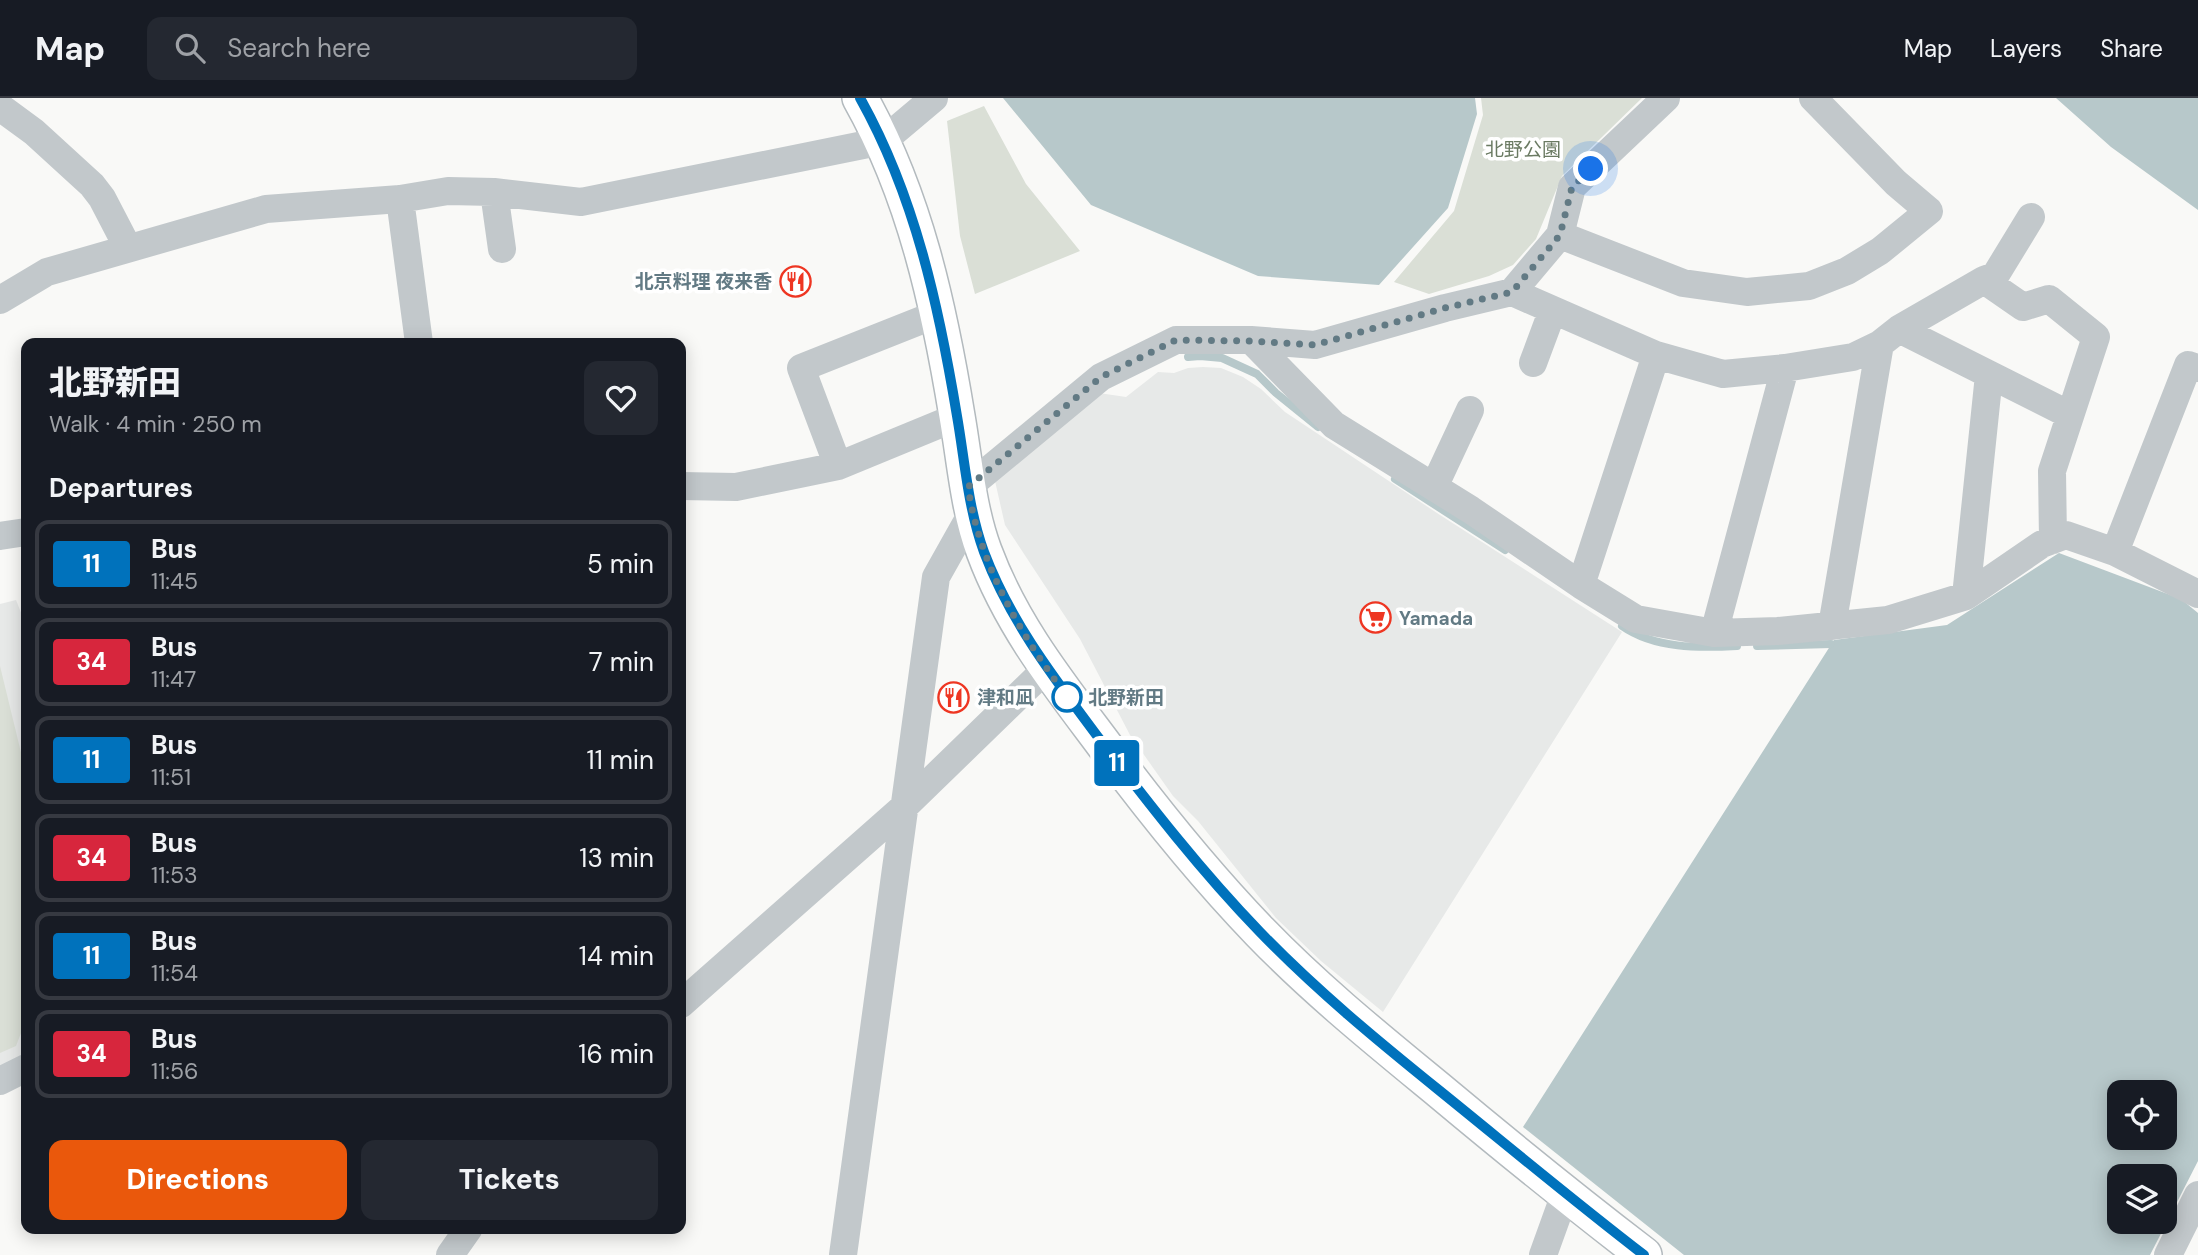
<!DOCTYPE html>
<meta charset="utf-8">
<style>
:root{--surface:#171b24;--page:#242831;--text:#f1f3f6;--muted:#9ea1a6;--line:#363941;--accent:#ea580c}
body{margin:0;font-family:"DM Sans","Noto Sans JP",sans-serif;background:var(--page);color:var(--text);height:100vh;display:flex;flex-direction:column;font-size:26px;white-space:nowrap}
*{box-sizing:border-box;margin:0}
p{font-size:23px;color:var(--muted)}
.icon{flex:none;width:38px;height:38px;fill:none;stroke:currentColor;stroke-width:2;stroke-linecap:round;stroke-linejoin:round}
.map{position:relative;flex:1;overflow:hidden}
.drawer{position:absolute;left:21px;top:240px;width:665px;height:896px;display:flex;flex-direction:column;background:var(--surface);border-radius:14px;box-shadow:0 4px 18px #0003}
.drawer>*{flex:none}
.badge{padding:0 14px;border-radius:5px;font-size:24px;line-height:46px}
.tools{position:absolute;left:2107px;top:982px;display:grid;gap:14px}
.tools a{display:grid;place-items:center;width:70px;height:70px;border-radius:14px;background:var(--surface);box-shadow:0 4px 18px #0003;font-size:35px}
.you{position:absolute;width:35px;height:35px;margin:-18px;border:5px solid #fff;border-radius:50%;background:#1a73e8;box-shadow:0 0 0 10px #1a73e833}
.map>.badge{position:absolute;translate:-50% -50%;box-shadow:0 0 0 4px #fff}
h2{padding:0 28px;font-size:26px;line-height:63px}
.round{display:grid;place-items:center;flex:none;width:74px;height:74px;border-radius:14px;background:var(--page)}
.overview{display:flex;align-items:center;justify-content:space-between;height:119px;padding:0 28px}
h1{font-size:33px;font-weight:800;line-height:52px}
.button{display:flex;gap:14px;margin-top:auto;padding:14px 28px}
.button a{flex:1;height:80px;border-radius:14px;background:var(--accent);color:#fff;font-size:28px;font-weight:800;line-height:80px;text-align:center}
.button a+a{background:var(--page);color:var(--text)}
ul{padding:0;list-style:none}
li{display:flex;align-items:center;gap:21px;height:88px;margin:0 14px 10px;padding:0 14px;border:4px solid var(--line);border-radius:14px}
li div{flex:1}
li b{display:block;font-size:26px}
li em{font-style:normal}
li .badge{min-width:77px;font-weight:700;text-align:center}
header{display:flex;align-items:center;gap:42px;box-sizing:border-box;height:98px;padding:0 35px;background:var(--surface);border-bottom:2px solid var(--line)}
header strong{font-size:33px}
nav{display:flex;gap:38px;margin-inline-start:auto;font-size:24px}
.search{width:490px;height:63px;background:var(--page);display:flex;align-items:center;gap:18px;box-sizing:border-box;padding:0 24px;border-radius:14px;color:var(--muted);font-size:26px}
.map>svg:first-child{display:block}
</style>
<header>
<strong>Map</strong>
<div class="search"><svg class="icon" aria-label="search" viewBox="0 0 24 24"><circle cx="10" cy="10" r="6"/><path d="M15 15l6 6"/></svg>Search here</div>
<nav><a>Map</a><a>Layers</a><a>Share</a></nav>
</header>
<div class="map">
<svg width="2198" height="1157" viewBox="0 0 2198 1157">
<rect width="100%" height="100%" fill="#f9f9f7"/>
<!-- built -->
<path fill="#e7e9e8" d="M 1203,269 L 1221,270 L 1243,279 L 1261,291 L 1285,314 L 1440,417 L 1622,534 L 1383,914 L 1321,863 L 1276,820 L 1198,723 L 1173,698 L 1130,637 L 1080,541 L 1005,427 L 995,383 L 1099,295 L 1126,299 L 1158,274 L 1174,275 L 1188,270 Z
M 16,502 L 26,527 L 26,962 L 0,974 L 0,506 Z"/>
<!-- green -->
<path fill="#dadfd6" d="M 1481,0 L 1642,0 L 1562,78 L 1536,141 L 1513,167 L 1489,178 L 1429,196 L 1394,184 L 1454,113 L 1483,17 Z
M 984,8 L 1026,86 L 1080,153 L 975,196 L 960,138 L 947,23 Z
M 0,568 L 26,675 L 26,922 L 16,948 L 0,955 Z"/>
<!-- water -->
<path fill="#b7c8ca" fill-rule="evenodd" d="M 1003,0 L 1475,0 L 1477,16 L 1448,110 L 1379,187 L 1258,178 L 1091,107 Z
M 2056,0 L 2198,0 L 2198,112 L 2111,49 Z
M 2059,455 L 2181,501 L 2198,515 L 2198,1063 L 2150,1157 L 1684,1157 L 1523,1029 L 1834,542 L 1947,527 ZM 2119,994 L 2165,994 L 2165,1040 L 2119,1040 ZM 2119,1078 L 2165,1078 L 2165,1124 L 2119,1124 Z"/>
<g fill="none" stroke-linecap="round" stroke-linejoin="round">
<!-- stream -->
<path stroke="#b7c8ca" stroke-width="8" d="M 1188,259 L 1200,258 L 1222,260 L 1257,276 L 1276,295 L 1318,329
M 1395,381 L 1505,452
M 1622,528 C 1655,551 1699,550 1737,548
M 1757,548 L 1831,546"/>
<defs>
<path id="major" d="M 860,0 C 915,98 939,208 957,318 C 965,364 968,410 984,453 C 1011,526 1057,584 1102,644 C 1151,710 1203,775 1260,834 C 1316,892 1378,942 1440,993 C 1507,1049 1575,1104 1644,1157"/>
</defs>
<!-- major casing -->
<use href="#major" stroke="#b3babe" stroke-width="38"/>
<!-- minor -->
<path stroke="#c2c8cb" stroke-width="28" d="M 0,9 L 34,34 L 92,87 L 102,100 L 128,150
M 494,94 L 502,151
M 400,101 L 419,245
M 1560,137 L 1683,185 L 1747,194 L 1809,188 L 1847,173 L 1880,153 L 1929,113 L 1896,85 L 1813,0
M 1984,182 L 1995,178 L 2031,119
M 1512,194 L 1656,257 L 1723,276 L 1785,270 L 1853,259 L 1880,246 L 1899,231 L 1984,182 L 2023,209 L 2049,201 L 2096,239 L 2052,373 L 2053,442
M 0,202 L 47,174 L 266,111 L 400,101 L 448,93 L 494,94 L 581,104 L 883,43 L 934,0
M 1899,231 L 2070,317
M 1251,242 L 1334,327 L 1471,412 L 1581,487 L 1636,521 L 1714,535 L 1778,533 L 1888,522 L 1966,498 L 2042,446 L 2066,437 L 2115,454 L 2198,496
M 1533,265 L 1552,214
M 838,368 L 801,270 L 937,216
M 681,388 L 736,389 L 838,368 L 957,319
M 968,389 L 1101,279 L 1176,242 L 1251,242 L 1315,247 L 1445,210 L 1512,194 L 1560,137 L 1572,89 L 1666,0
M 1434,389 L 1470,312
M 0,438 L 26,434
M 2115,454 L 2188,267 L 2198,270
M 1581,487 L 1656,257
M 1966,498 L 1989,277
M 1832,528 L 1880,246
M 1714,535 L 1785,270
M 681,906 L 904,709 L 1046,571
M 0,983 L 26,970
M 450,1157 L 469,1130
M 843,1157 L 936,479 L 972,415
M 1543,1157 L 1565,1096
M 2168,1157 L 2198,1097"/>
<!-- major -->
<use href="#major" stroke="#fff" stroke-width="35"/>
</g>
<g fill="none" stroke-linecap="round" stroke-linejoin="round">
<defs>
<path id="line" d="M 860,0 C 915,98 939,209 957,318 C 965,364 968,410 984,454 C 1010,523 1054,580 1098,639 C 1149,706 1201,773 1260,834 C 1316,892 1378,943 1440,993 C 1508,1048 1575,1104 1644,1157"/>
</defs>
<!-- line casing -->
<use href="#line" stroke="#fff" stroke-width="16"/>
<!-- line -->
<use href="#line" stroke="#0072bc" stroke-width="10"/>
<!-- walk -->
<path stroke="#627a84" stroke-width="7" stroke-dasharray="0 12.6" d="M 1067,599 L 1072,605 C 1023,541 980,470 968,389 L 1101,279 L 1176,242 L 1251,243 L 1315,247 L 1445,210 L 1512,194 L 1560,137 L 1572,89 L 1591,71"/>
</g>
<!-- icons -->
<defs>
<symbol id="restaurant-ring" viewBox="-11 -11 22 22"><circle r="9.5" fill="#fff" stroke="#ee3622" stroke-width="1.5"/><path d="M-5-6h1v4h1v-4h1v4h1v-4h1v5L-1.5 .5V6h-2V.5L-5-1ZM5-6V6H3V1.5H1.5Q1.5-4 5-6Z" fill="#ee3622"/></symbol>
<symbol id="supermarket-ring" viewBox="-11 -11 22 22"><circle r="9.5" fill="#fff" stroke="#ee3622" stroke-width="1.5"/><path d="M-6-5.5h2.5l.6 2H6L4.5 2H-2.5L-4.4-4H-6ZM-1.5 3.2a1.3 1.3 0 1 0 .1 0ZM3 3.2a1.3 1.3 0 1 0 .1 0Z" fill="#ee3622"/></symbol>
</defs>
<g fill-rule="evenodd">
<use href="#restaurant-ring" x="778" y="166" width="35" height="35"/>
<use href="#supermarket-ring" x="1358" y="502" width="35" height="35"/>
<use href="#restaurant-ring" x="936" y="582" width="35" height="35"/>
</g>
<!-- markers -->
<circle fill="#fff" stroke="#0072bc" stroke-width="3.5" cx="1067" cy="599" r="14"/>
<g text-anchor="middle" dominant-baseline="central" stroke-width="7" stroke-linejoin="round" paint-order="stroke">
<!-- park labels -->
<g font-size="19" fill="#6a7a62" stroke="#fff">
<text x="1523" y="51">北野公園</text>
</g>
<!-- poi labels -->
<g font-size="19" font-weight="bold" fill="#627a84" stroke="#fff" text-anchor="start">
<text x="772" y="183" text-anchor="end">北京料理 夜来香</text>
<text x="1399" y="520">Yamada</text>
<text x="977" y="599">津和凪</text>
</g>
<!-- stop labels -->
<g font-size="19" font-weight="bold" fill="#627a84" stroke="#fff" text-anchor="start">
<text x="1088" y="599">北野新田</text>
</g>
</g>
</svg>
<div class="tools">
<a><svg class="icon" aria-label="locate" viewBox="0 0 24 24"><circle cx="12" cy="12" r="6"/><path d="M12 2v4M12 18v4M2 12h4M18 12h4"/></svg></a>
<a><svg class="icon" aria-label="layers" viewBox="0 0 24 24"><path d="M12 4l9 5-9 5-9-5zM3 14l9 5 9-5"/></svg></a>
</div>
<div class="you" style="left:1591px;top:71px"></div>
<b class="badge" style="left:1117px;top:665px;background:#0072bc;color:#fff">11</b>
<section class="drawer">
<div class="overview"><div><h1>北野新田</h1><p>Walk · 4 min · 250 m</p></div><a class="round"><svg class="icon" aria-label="heart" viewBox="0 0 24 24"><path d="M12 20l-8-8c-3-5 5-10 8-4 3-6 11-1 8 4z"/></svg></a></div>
<h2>Departures</h2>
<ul>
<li><span class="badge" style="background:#0072bc;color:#fff">11</span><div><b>Bus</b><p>11:45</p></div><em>5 min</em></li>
<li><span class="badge" style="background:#d7263d;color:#fff">34</span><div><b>Bus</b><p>11:47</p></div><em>7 min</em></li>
<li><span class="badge" style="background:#0072bc;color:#fff">11</span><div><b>Bus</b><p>11:51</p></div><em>11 min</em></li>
<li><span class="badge" style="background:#d7263d;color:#fff">34</span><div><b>Bus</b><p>11:53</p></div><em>13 min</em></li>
<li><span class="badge" style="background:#0072bc;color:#fff">11</span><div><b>Bus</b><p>11:54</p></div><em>14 min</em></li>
<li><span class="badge" style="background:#d7263d;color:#fff">34</span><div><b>Bus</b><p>11:56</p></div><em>16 min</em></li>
</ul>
<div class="button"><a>Directions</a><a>Tickets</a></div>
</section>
</div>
